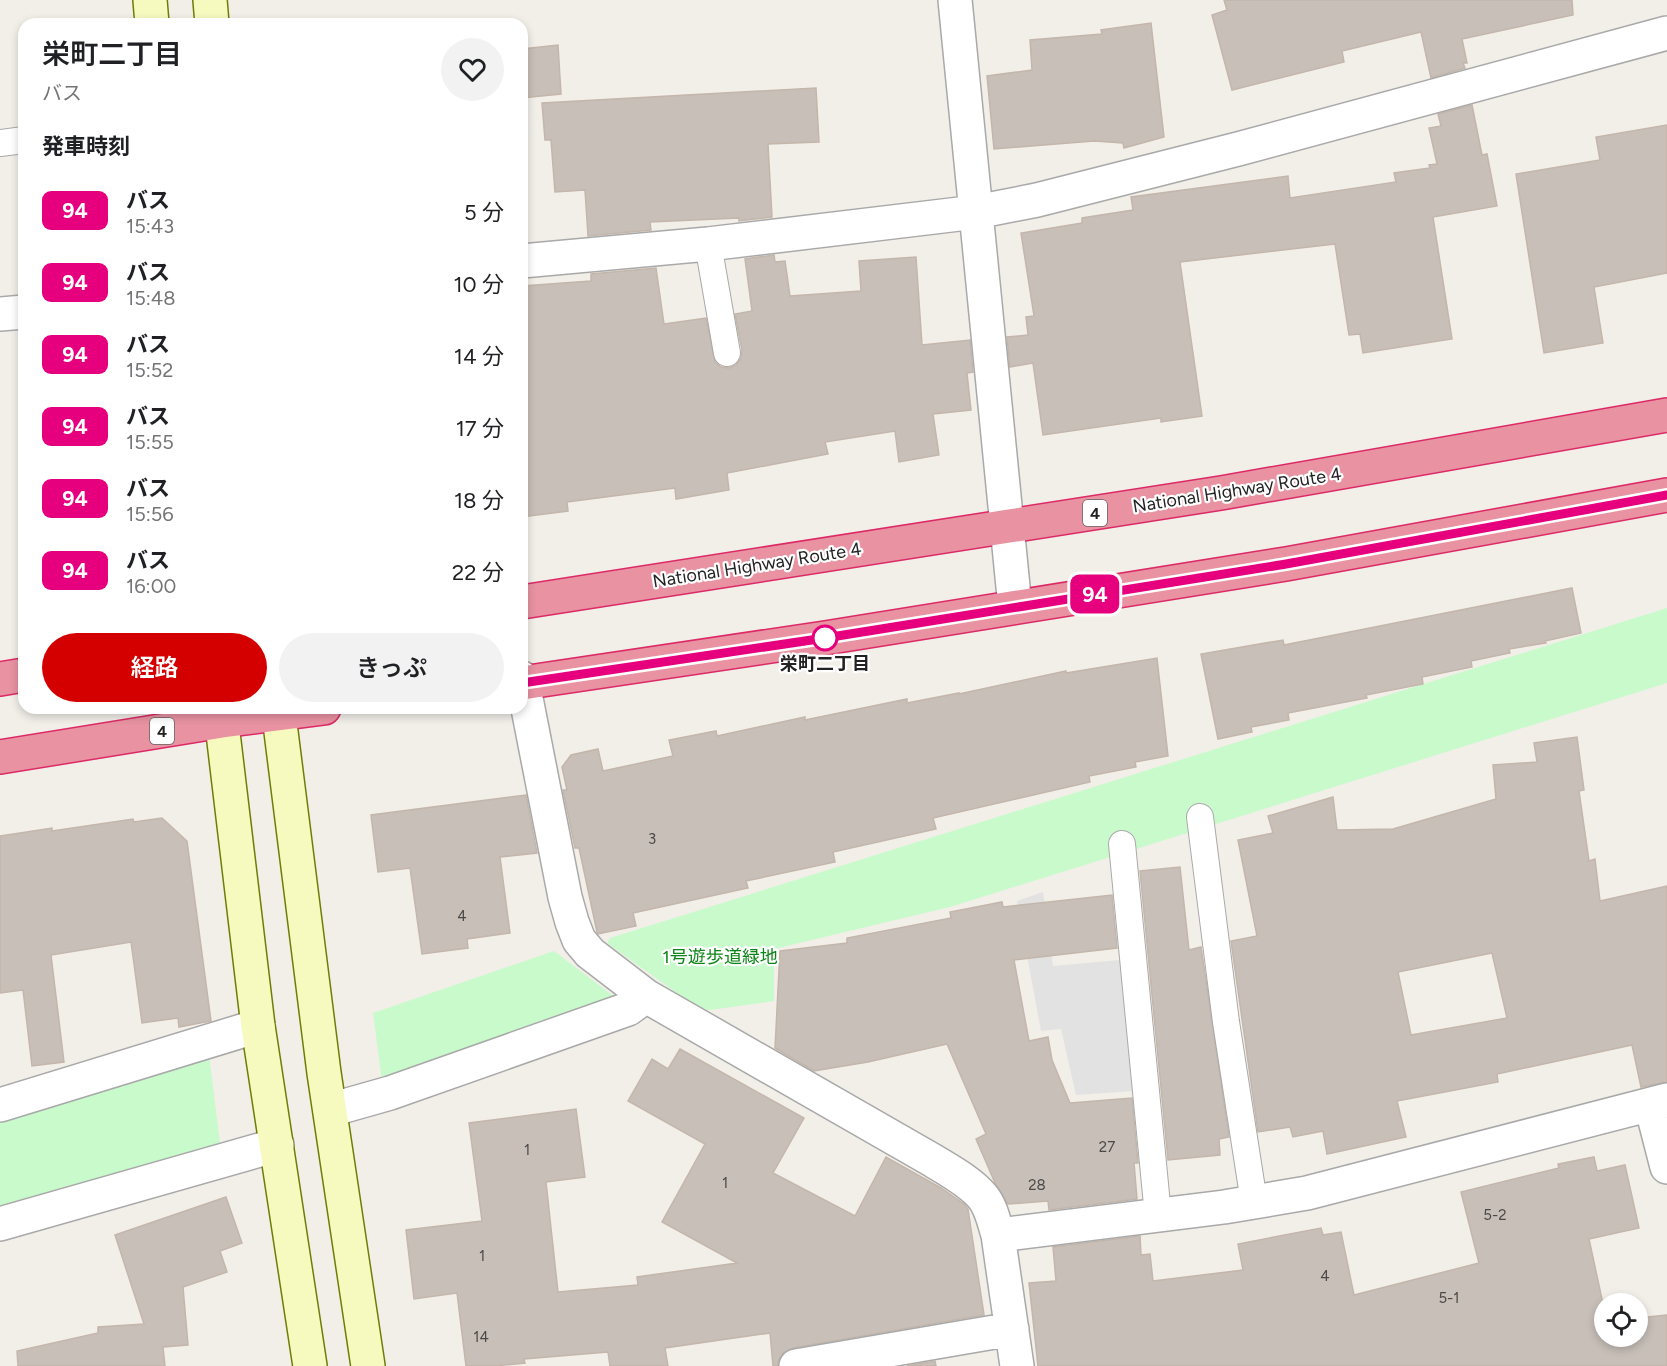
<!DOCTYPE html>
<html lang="ja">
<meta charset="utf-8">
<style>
:root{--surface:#fff;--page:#f2f2f2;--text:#202124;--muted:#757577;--accent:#d40000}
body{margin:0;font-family:Figtree,"Noto Sans JP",sans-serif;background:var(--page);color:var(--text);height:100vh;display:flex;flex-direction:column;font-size:22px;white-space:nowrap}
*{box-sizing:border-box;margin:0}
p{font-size:20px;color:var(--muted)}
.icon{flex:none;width:33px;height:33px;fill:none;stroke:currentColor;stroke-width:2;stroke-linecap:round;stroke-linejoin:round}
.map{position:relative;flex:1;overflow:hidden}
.panel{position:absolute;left:18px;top:18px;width:510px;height:696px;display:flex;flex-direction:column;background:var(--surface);border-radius:18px;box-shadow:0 3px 9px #0003}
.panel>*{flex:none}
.badge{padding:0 12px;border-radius:9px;font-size:21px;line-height:39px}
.tools{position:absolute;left:1594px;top:1293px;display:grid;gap:12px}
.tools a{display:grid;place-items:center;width:54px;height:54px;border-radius:50%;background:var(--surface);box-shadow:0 3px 9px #0003;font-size:30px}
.map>.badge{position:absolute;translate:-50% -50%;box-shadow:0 0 0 3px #fff}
h2{padding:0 24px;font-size:22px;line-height:54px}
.round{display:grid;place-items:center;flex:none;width:63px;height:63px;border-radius:32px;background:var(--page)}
.headline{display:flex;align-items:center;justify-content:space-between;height:102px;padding:0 24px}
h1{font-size:28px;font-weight:600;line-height:45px}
.cta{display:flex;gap:12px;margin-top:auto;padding:12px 24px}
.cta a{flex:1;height:69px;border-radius:36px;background:var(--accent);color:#fff;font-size:24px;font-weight:600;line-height:69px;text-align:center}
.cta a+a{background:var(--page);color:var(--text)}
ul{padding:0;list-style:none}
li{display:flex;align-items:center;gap:18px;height:72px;padding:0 24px}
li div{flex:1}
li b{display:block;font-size:22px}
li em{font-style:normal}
li .badge{min-width:66px;font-weight:700;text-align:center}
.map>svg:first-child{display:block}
</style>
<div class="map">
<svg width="1667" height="1366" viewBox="0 0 1667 1366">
<rect width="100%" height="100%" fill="#f2efe9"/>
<!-- park -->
<path fill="#c8facc" d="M 1667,608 L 1667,683 L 950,907 L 774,949 L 774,1001 L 710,1010 L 699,1009 L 607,943 L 610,938 Z
M 554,951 L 616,998 L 383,1089 L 373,1013 Z
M 209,1055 L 220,1143 L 0,1207 L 0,1120 Z"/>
<!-- parking -->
<path fill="#e2e2e2" d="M 1043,892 L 1053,966 L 1120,960 L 1134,1091 L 1076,1095 L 1061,1029 L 1041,1031 L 1017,901 Z"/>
<!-- building -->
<path fill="#c7bfb8" stroke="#c4b6ab" stroke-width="1.5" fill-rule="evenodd" d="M 1224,0 L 1572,0 L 1573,15 L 1462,39 L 1467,63 L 1463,63 L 1465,68 L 1431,78 L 1421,32 L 1342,51 L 1344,62 L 1232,90 L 1212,15 L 1227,10 Z
M 1151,23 L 1164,137 L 1124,148 L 1123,143 L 1094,141 L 994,149 L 987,76 L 1032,70 L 1030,40 L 1102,34 L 1101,30 Z
M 558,45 L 561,94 L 522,98 L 522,49 Z
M 816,88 L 819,142 L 768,144 L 772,217 L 739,221 L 739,218 L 650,222 L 651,230 L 588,236 L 585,190 L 555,192 L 551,140 L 545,140 L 542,103 Z
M 1472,105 L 1482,155 L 1487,154 L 1497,206 L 1433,217 L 1452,339 L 1363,353 L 1360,334 L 1349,335 L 1335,244 L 1180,262 L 1202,416 L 1161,422 L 1161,418 L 1043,435 L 1033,363 L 1010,367 L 1007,337 L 1028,335 L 1026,317 L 1034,316 L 1021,233 L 1082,223 L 1082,218 L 1133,210 L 1131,197 L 1288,176 L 1290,198 L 1396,182 L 1394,173 L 1430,168 L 1429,165 L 1437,164 L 1429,128 L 1441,126 L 1438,114 Z
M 1667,125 L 1667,273 L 1594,287 L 1603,343 L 1544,353 L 1516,174 L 1600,160 L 1596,137 Z
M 774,255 L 775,262 L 785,261 L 790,296 L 861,291 L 859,261 L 916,257 L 922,345 L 970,340 L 973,372 L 967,373 L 971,410 L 933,414 L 939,455 L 899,462 L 895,431 L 825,442 L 828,454 L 727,473 L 729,490 L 676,499 L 675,488 L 567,502 L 568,511 L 522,517 L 522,286 L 591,281 L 591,274 L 656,268 L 664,324 L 706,318 L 715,362 L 721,367 L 729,368 L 736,365 L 741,358 L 742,350 L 735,314 L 752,311 L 745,259 Z
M 1572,588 L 1581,633 L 1545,641 L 1546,643 L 1509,649 L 1510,653 L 1471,661 L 1472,667 L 1422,677 L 1423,684 L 1366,695 L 1367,698 L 1288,713 L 1289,720 L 1251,727 L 1252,732 L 1218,739 L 1201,654 L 1283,640 L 1284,645 Z
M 1157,658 L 1168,756 L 1135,762 L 1136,767 L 1089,776 L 1090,782 L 933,818 L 936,829 L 833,852 L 835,862 L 746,881 L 748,888 L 633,913 L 636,926 L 598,934 L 597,932 L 579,848 L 575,848 L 563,790 L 567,790 L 562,767 L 571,755 L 598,749 L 603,771 L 673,756 L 669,740 L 716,731 L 717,736 L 805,717 L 805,720 L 907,699 L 907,703 L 959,693 L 959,694 L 1066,671 L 1066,673 Z
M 1577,737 L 1584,790 L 1579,791 L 1589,861 L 1595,859 L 1600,901 L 1667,886 L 1667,1082 L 1641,1087 L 1632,1045 L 1497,1074 L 1498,1082 L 1397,1101 L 1406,1137 L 1327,1154 L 1323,1131 L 1293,1137 L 1290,1127 L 1258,1132 L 1231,941 L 1257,936 L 1238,840 L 1273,833 L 1268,816 L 1333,797 L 1337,830 L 1393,829 L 1496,799 L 1493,765 L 1537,762 L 1534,743 ZM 1492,953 L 1507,1018 L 1411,1035 L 1398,972 Z
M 526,795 L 537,853 L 500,857 L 510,933 L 467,939 L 468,948 L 422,954 L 410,868 L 378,872 L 371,815 Z
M 162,818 L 187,841 L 211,1021 L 179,1027 L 178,1018 L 142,1023 L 131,942 L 51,955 L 64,1062 L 32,1066 L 23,990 L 0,993 L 0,836 L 52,828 L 52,831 L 133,819 L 134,822 Z
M 1180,867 L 1189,950 L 1201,947 L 1229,1137 L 1219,1139 L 1220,1155 L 1168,1160 L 1140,871 Z
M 1112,895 L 1117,948 L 1014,960 L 1029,1041 L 1048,1037 L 1052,1060 L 1070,1103 L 1132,1098 L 1138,1163 L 1134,1163 L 1137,1199 L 1049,1210 L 1048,1201 L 1008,1204 L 995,1183 L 976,1139 L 986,1134 L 947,1044 L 868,1062 L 814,1071 L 775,1048 L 780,951 L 847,943 L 847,938 L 951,918 L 950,912 L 1002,902 L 1003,907 Z
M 680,1049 L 804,1118 L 773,1173 L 855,1216 L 886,1157 L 941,1188 L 964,1204 L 968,1209 L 984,1315 L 793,1348 L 784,1352 L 779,1359 L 778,1366 L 773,1366 L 770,1333 L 665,1348 L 668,1366 L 610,1366 L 608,1352 L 524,1359 L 525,1363 L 494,1366 L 466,1366 L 457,1293 L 414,1299 L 406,1230 L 482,1221 L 469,1123 L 576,1109 L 585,1177 L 546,1182 L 558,1292 L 638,1285 L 637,1277 L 737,1263 L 662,1222 L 705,1144 L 628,1101 L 652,1059 L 668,1069 Z
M 1594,1157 L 1597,1171 L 1625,1165 L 1639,1228 L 1589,1239 L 1605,1313 L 1605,1336 L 1638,1336 L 1638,1318 L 1667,1315 L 1667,1366 L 1038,1366 L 1029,1283 L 1056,1281 L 1053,1247 L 1140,1236 L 1141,1255 L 1150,1254 L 1153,1281 L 1243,1270 L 1238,1244 L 1321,1228 L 1323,1235 L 1341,1232 L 1354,1295 L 1479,1263 L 1461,1192 L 1559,1168 L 1558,1164 Z
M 226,1197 L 242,1243 L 220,1251 L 227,1272 L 183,1287 L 188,1345 L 163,1347 L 165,1366 L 18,1366 L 17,1351 L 98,1333 L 98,1327 L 144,1324 L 115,1235 Z
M 935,1361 L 936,1366 L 907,1366 Z"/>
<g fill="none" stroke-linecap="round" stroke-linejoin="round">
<defs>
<path id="lane" d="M 0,143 L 24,140
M 708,244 L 727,353
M 1200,817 L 1226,1022 L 1254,1202
M 1122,844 L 1158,1215"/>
<path id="street" d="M 955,0 L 1015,607
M 522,261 L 708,244 L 976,212 L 1037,200 L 1238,149 L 1667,33
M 0,314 L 24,312
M 522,678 L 565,897 L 572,922 L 579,940 L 590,953 L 646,996 L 932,1160 C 948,1170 969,1181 982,1196 C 991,1206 994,1222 998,1235 L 1017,1366
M 0,1105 L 258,1026
M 1651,1105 L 1667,1167
M 330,1110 L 390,1093 L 628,1009 L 646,996
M 0,1224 L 277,1145
M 998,1235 L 1224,1207 L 1307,1193 L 1667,1100
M 796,1366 L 1012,1329"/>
<path id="secondary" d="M 150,0 L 152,24
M 210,0 L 212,24
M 220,708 L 258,1026 L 310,1366
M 278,708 L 324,1073 L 368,1366"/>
<path id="highway" d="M 522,602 L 1221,493 L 1667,415
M 0,679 L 24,675
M 522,683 L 825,638 L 1286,564 L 1667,495
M 0,757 L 222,721 L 324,708"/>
</defs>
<!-- lane casing -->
<use href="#lane" stroke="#a9a9a9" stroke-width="28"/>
<!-- street casing -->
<use href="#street" stroke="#a9a9a9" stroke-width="36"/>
<!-- secondary casing -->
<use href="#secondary" stroke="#707d05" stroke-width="36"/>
<!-- highway casing -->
<use href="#highway" stroke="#dc2a67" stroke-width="36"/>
<!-- lane -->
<use href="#lane" stroke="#fff" stroke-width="26"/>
<!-- street -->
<use href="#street" stroke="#fff" stroke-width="33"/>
<!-- secondary -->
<use href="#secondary" stroke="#f7fabf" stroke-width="33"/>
<!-- highway -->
<use href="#highway" stroke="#e892a2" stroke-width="33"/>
</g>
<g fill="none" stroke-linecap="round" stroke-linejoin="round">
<defs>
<path id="line" d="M 522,683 L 825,638 L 1286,564 L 1667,495"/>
</defs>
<!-- line casing -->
<use href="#line" stroke="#fff" stroke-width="14"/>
<!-- line -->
<use href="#line" stroke="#e6007e" stroke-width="9"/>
</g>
<!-- markers -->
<circle fill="#fff" stroke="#e6007e" stroke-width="3" cx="825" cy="638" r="12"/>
<g text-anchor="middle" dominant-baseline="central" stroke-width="4.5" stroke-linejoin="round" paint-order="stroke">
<!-- number labels -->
<g font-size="15" fill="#4b4948">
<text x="652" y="839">3</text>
<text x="462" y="916">4</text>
<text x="1107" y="1147">27</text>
<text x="527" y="1150">1</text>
<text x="725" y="1183">1</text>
<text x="1037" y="1185">28</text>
<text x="1495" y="1215">5-2</text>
<text x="482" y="1256">1</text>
<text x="1325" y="1276">4</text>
<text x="1449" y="1298">5-1</text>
<text x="481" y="1337">14</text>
</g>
<!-- shield labels -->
<g fill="#fff" stroke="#646464" stroke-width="1.5">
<rect x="1083" y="500" width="24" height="26" rx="4.5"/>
<rect x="150" y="718" width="24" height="26" rx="4.5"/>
</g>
<g font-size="16" font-weight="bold" fill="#222">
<text x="1095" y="513">4</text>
<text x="162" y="731">4</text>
</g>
<!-- street labels -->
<g font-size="18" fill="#222" stroke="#fff">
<text transform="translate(1237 490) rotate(-9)">National Highway Route 4</text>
<text transform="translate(757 565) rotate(-9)">National Highway Route 4</text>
</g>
<!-- stop labels -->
<g font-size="18" font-weight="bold" fill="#222" stroke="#fff">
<text x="825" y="664">栄町二丁目</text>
</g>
<!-- park labels -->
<g font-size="18" fill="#0c8416" stroke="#fff">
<text x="720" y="957">1号遊歩道緑地</text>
</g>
</g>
</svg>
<div class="tools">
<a><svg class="icon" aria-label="locate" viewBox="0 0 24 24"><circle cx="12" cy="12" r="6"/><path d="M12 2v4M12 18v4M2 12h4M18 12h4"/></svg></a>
</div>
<b class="badge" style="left:1095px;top:594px;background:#e6007e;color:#fff">94</b>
<section class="panel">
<div class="headline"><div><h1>栄町二丁目</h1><p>バス</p></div><a class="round"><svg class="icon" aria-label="heart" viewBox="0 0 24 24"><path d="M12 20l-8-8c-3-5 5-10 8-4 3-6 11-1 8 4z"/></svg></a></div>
<h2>発車時刻</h2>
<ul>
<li><span class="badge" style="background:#e6007e;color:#fff">94</span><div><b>バス</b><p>15:43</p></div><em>5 分</em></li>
<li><span class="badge" style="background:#e6007e;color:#fff">94</span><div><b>バス</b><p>15:48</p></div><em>10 分</em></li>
<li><span class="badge" style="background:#e6007e;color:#fff">94</span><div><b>バス</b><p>15:52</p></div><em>14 分</em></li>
<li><span class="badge" style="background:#e6007e;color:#fff">94</span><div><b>バス</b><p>15:55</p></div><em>17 分</em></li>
<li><span class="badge" style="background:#e6007e;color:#fff">94</span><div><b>バス</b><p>15:56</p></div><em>18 分</em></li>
<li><span class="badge" style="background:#e6007e;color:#fff">94</span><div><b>バス</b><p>16:00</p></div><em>22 分</em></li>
</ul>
<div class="cta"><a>経路</a><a>きっぷ</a></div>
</section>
</div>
